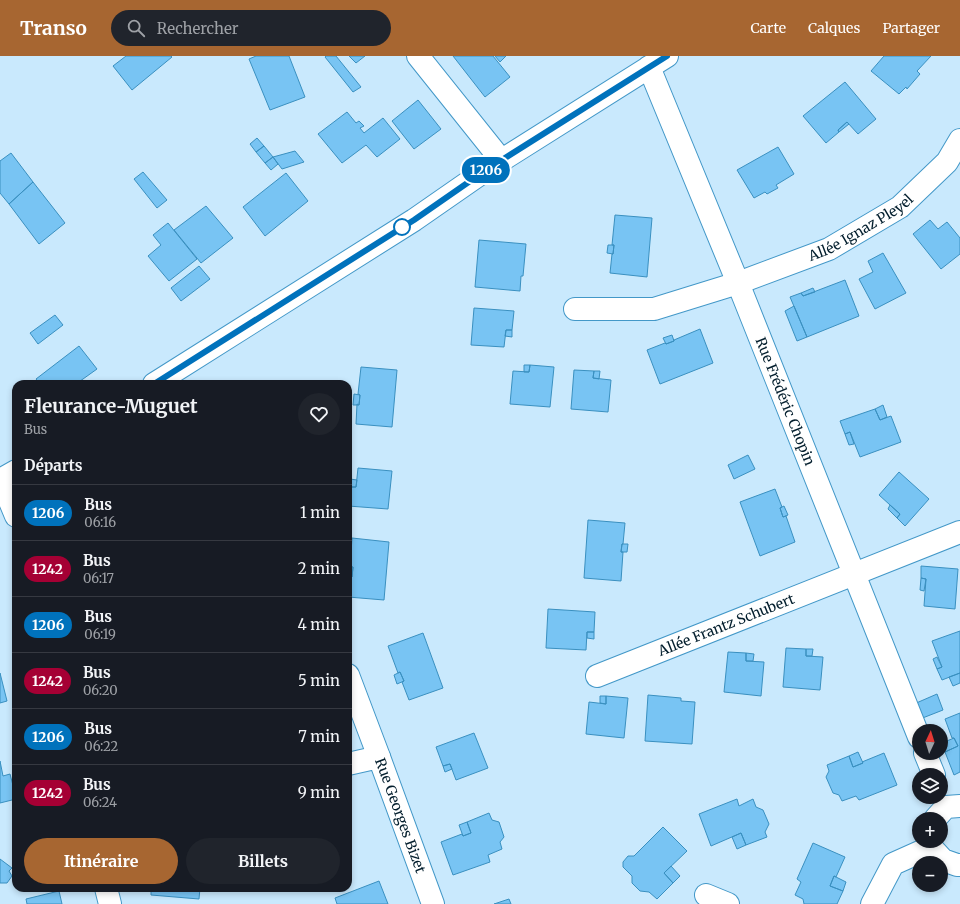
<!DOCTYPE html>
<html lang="fr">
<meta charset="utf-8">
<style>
:root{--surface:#171b24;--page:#20242c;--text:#f1f3f6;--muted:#9ea1a6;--line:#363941;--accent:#a76631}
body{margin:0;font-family:Merriweather,serif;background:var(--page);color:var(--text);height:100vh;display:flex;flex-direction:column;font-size:15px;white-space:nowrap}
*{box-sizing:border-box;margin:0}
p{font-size:13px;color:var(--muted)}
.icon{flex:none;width:22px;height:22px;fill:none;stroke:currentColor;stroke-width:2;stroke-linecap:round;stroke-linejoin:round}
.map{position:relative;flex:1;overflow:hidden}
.panel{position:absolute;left:12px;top:324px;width:340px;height:512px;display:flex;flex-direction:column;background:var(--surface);border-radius:12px;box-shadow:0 2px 6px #0003}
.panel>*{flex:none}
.badge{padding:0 8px;border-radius:13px;font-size:14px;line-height:26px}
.needle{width:26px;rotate:4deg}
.tools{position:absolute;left:912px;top:668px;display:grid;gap:8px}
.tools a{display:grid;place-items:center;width:36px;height:36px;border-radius:50%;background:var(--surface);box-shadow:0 2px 6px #0003;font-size:20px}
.map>.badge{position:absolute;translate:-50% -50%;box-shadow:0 0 0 2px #fff}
h2{padding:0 12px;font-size:15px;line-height:36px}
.round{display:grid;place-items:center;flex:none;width:42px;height:42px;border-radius:21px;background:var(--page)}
.overview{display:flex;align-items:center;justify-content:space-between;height:68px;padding:0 12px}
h1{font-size:19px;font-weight:700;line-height:30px}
.primary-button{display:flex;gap:8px;margin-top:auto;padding:8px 12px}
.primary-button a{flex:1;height:46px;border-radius:24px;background:var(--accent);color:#fff;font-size:16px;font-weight:700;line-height:46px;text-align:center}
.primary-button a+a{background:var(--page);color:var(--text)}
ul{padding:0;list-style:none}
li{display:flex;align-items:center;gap:12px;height:56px;padding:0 12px;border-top:1px solid var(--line)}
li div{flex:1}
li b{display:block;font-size:15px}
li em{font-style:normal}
li .badge{min-width:44px;font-weight:700;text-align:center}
header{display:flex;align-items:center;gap:24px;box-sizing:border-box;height:56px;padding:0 20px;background:var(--accent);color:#fff}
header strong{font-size:19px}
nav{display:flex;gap:22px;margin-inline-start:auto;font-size:14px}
.search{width:280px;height:36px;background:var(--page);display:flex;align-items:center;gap:10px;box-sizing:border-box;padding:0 14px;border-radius:22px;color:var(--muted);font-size:15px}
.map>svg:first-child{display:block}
</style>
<header>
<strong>Transo</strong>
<div class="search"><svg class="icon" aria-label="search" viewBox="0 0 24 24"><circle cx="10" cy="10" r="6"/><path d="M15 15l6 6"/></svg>Rechercher</div>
<nav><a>Carte</a><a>Calques</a><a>Partager</a></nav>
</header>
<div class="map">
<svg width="960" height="848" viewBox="0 0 960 848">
<rect width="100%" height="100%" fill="#c9e9fd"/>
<!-- building -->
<path fill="#78c4f3" stroke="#3a90c0" d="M 126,0 L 171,0 L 172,1 L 132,34 L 113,10 Z
M 256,0 L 289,0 L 305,41 L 270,54 L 249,3 Z
M 326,0 L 336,0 L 361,31 L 353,36 L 325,1 Z
M 349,0 L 365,0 L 356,7 Z
M 453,0 L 493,0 L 510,21 L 485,41 Z
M 495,0 L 506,0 L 500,6 Z
M 884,0 L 931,0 L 917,15 L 920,18 L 907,33 L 906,31 L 899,38 L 871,15 Z
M 845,26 L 876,63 L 858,78 L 847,66 L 838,74 L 839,76 L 826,87 L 803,60 Z
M 418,44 L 441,73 L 414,93 L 392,65 Z
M 347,56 L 356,67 L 359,65 L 364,70 L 360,72 L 364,77 L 383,62 L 400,83 L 377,101 L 366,89 L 342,107 L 318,78 Z
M 847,66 L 849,68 L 839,76 L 838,74 Z
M 257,82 L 264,90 L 256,96 L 250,88 Z
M 264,90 L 273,101 L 265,107 L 256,96 Z
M 778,91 L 794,118 L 776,129 L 778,132 L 767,138 L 765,136 L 754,142 L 737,114 Z
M 295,95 L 304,106 L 282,113 L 273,101 Z
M 11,97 L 33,126 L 9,148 L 0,137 L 0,105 Z
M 273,101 L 278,108 L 271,114 L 265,107 Z
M 143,116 L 167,144 L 157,152 L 134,123 Z
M 286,117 L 308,145 L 265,180 L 243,151 Z
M 33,126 L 65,167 L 39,188 L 9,148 Z
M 206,150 L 233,182 L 201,207 L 174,174 Z
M 615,159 L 652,162 L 647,221 L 610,217 L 612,198 L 613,198 L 614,189 L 612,189 Z
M 930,164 L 938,173 L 947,166 L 960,182 L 960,198 L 941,213 L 913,178 Z
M 168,167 L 197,203 L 169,225 L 148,200 L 161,189 L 153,179 Z
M 479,184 L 526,188 L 523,220 L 521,220 L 520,235 L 475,231 Z
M 608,189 L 614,189 L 613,198 L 607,197 Z
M 883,197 L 906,237 L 875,253 L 859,223 L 873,216 L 868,205 Z
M 199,210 L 210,223 L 181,245 L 171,232 Z
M 845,224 L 859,260 L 807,281 L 790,241 L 801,237 L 803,240 Z
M 813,232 L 815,236 L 803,240 L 801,237 Z
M 794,250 L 807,281 L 797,285 L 785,255 Z
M 474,252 L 514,255 L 512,274 L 506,274 L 504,291 L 471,289 Z
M 55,259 L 63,269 L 38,288 L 30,277 Z
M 700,273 L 713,307 L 660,328 L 647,294 L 665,287 L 666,288 L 674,285 L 674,284 Z
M 506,274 L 512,274 L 512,281 L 505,280 Z
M 672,279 L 674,285 L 666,288 L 663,282 Z
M 79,290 L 97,313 L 76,328 L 40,328 L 36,323 Z
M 524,309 L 530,309 L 529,316 L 524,316 Z
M 530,309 L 554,311 L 550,351 L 510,348 L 513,315 L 529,316 Z
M 361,311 L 397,314 L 392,371 L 356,368 L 357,348 L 359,349 L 360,339 L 358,338 Z
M 574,314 L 594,315 L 593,322 L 611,324 L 608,356 L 571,353 Z
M 594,315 L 600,315 L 599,323 L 593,322 Z
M 232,325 L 268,328 L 232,328 Z
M 354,338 L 360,339 L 359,349 L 353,349 Z
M 883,349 L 887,361 L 880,364 L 875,353 Z
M 875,353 L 880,364 L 891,360 L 901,386 L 860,401 L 850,376 L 845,378 L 840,365 Z
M 850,376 L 854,388 L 849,389 L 845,378 Z
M 748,399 L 755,413 L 734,423 L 728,409 Z
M 358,412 L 392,415 L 388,453 L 348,450 L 349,431 L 356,431 Z
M 899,416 L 929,443 L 905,470 L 897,462 L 900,458 L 879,439 Z
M 350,423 L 357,424 L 356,431 L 349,431 Z
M 775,433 L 782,451 L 780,452 L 783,461 L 786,460 L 795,486 L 760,500 L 740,446 Z
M 890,449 L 900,458 L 897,462 L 888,453 Z
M 784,450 L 788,459 L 783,461 L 780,452 Z
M 588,464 L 625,467 L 623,488 L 622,488 L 621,496 L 623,496 L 621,525 L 584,522 Z
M 352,482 L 389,486 L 384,544 L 348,541 L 349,521 L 352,521 L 353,511 L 350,511 Z
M 622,488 L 628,488 L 627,496 L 621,496 Z
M 921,510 L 958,513 L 955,553 L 924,550 L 926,523 L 921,522 Z
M 348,511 L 353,511 L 352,521 L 348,521 Z
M 921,522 L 926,523 L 924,535 L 920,534 Z
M 548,553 L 595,556 L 594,576 L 587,576 L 586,594 L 546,592 Z
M 960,575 L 960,617 L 942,624 L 937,613 L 942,611 L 932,585 Z
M 587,576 L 594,576 L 594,583 L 587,582 Z
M 423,577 L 443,632 L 409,644 L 402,626 L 404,625 L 400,616 L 398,617 L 388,590 Z
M 786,592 L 806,593 L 806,600 L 823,601 L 820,634 L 783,631 Z
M 806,593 L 813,593 L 812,600 L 806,600 Z
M 728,596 L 746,597 L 746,605 L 764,606 L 761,640 L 724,636 Z
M 746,597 L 754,598 L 753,605 L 746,605 Z
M 937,601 L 942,611 L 937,613 L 933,603 Z
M 400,616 L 404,625 L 397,628 L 394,619 Z
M 0,617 L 7,645 L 0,647 Z
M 960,617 L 960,627 L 953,630 L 949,621 Z
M 937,638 L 943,654 L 920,663 L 914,648 Z
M 648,639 L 681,642 L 681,645 L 695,646 L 692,688 L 645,685 Z
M 600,640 L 606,640 L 606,648 L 600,647 Z
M 606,640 L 628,642 L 624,682 L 586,678 L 589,646 L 606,648 Z
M 960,657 L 960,716 L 954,719 L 945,696 L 958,690 L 954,682 L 952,682 L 945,663 Z
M 474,677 L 488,712 L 456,724 L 450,708 L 443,710 L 436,691 Z
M 954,682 L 958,690 L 945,696 L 942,687 Z
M 858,696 L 863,707 L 853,711 L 849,700 Z
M 884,697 L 897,729 L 859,744 L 856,740 L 842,745 L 839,739 L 833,737 L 826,721 L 829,715 L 827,709 L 849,700 L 853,711 L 863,707 L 862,706 Z
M 0,705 L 3,720 L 10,718 L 16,741 L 16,743 L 0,747 Z
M 450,708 L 452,713 L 445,716 L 443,710 Z
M 737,743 L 739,750 L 753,743 L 756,751 L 763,754 L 769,768 L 765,776 L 767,781 L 746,789 L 741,777 L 711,790 L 699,758 Z
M 489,757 L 492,764 L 499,766 L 504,781 L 500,786 L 502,793 L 488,799 L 490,806 L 453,819 L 441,786 L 462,778 L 463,780 L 471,777 L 467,766 Z
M 467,766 L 471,777 L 463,780 L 459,769 Z
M 663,771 L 687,795 L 664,817 L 673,827 L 657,843 L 649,836 L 640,835 L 632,827 L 632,820 L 623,811 L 623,806 L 628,800 L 634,800 Z
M 741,777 L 746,789 L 737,793 L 732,781 Z
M 813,787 L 845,801 L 836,821 L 834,820 L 830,830 L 843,835 L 837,848 L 804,848 L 803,843 L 795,839 L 801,826 L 797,823 Z
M 0,803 L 12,812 L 9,815 L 12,820 L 7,827 L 0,827 Z
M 671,810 L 680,820 L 673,827 L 664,817 Z
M 834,820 L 846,826 L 843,835 L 830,830 Z
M 379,825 L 388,848 L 337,848 L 335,842 Z
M 151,832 L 200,832 L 199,843 L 151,839 Z
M 59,835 L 62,848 L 27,848 L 26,843 Z
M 509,843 L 511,848 L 494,848 Z"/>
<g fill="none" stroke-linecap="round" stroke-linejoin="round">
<defs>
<g id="street">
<path d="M 418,0 L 502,105"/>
<path id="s1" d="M 649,11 L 738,227 L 919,681"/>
<path id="s2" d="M 575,253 L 654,253 L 738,227 L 829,193 L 900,151 L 947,106 L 960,84"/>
<path d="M 1,424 L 16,460"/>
<path d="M 348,619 L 379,701"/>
<path id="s3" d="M 597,620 L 960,476"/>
<path d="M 925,697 L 934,719"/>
<path id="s4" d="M 348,708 L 379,701 L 433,848"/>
<path d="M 935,763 L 946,751 L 960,750"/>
<path d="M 931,785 L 931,791 L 943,804 L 957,809 L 960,809"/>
<path d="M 106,832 L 110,848"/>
<path d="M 706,839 L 728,848"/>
<path d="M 872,848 L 893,808 L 931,791"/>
</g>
<path id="secondary" d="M 154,328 L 414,164 L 486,114 L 667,0
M 0,424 L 16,415"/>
</defs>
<!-- street casing -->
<use href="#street" stroke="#4398c8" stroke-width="24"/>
<!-- secondary casing -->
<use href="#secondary" stroke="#4398c8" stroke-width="24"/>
<!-- street -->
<use href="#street" stroke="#fff" stroke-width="22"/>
<!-- secondary -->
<use href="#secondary" stroke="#fff" stroke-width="22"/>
</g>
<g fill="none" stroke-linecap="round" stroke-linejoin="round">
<defs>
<path id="line" d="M 154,328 L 414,164 L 486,114 L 667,0"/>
</defs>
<!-- line casing -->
<use href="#line" stroke="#fff" stroke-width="9"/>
<!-- line -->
<use href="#line" stroke="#0072bc" stroke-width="6"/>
</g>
<!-- markers -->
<circle fill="#fff" stroke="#0072bc" stroke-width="2" cx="402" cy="171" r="8"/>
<g text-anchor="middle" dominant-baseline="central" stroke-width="3.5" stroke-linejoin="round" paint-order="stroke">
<!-- street labels -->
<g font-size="14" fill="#031e2d" stroke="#c9e9fd">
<text stroke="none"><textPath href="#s2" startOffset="302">Allée Ignaz Pleyel</textPath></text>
<text stroke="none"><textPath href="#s1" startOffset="361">Rue Frédéric Chopin</textPath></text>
<text stroke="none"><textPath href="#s3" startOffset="139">Allée Frantz Schubert</textPath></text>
<text stroke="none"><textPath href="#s4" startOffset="94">Rue Georges Bizet</textPath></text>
</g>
</g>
</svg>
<div class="tools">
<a><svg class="needle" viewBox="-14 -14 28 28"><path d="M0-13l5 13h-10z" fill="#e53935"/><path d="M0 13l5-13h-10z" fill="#9ea1a6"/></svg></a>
<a><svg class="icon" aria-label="layers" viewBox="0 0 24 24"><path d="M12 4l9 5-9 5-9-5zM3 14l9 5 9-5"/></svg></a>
<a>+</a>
<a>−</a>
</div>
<b class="badge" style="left:486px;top:114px;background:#0072bc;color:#fff">1206</b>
<section class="panel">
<div class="overview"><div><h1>Fleurance-Muguet</h1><p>Bus</p></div><a class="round"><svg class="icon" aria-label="heart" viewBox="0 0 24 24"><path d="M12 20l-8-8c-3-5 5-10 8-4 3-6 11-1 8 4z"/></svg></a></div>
<h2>Départs</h2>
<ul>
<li><span class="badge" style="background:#0072bc;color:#fff">1206</span><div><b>Bus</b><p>06:16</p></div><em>1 min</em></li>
<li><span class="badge" style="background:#a50034;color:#fff">1242</span><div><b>Bus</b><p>06:17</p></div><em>2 min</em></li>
<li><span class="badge" style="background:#0072bc;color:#fff">1206</span><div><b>Bus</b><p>06:19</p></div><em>4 min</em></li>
<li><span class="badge" style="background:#a50034;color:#fff">1242</span><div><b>Bus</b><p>06:20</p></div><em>5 min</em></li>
<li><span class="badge" style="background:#0072bc;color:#fff">1206</span><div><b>Bus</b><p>06:22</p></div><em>7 min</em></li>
<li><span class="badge" style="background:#a50034;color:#fff">1242</span><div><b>Bus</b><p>06:24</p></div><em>9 min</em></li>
</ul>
<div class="primary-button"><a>Itinéraire</a><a>Billets</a></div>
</section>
</div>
